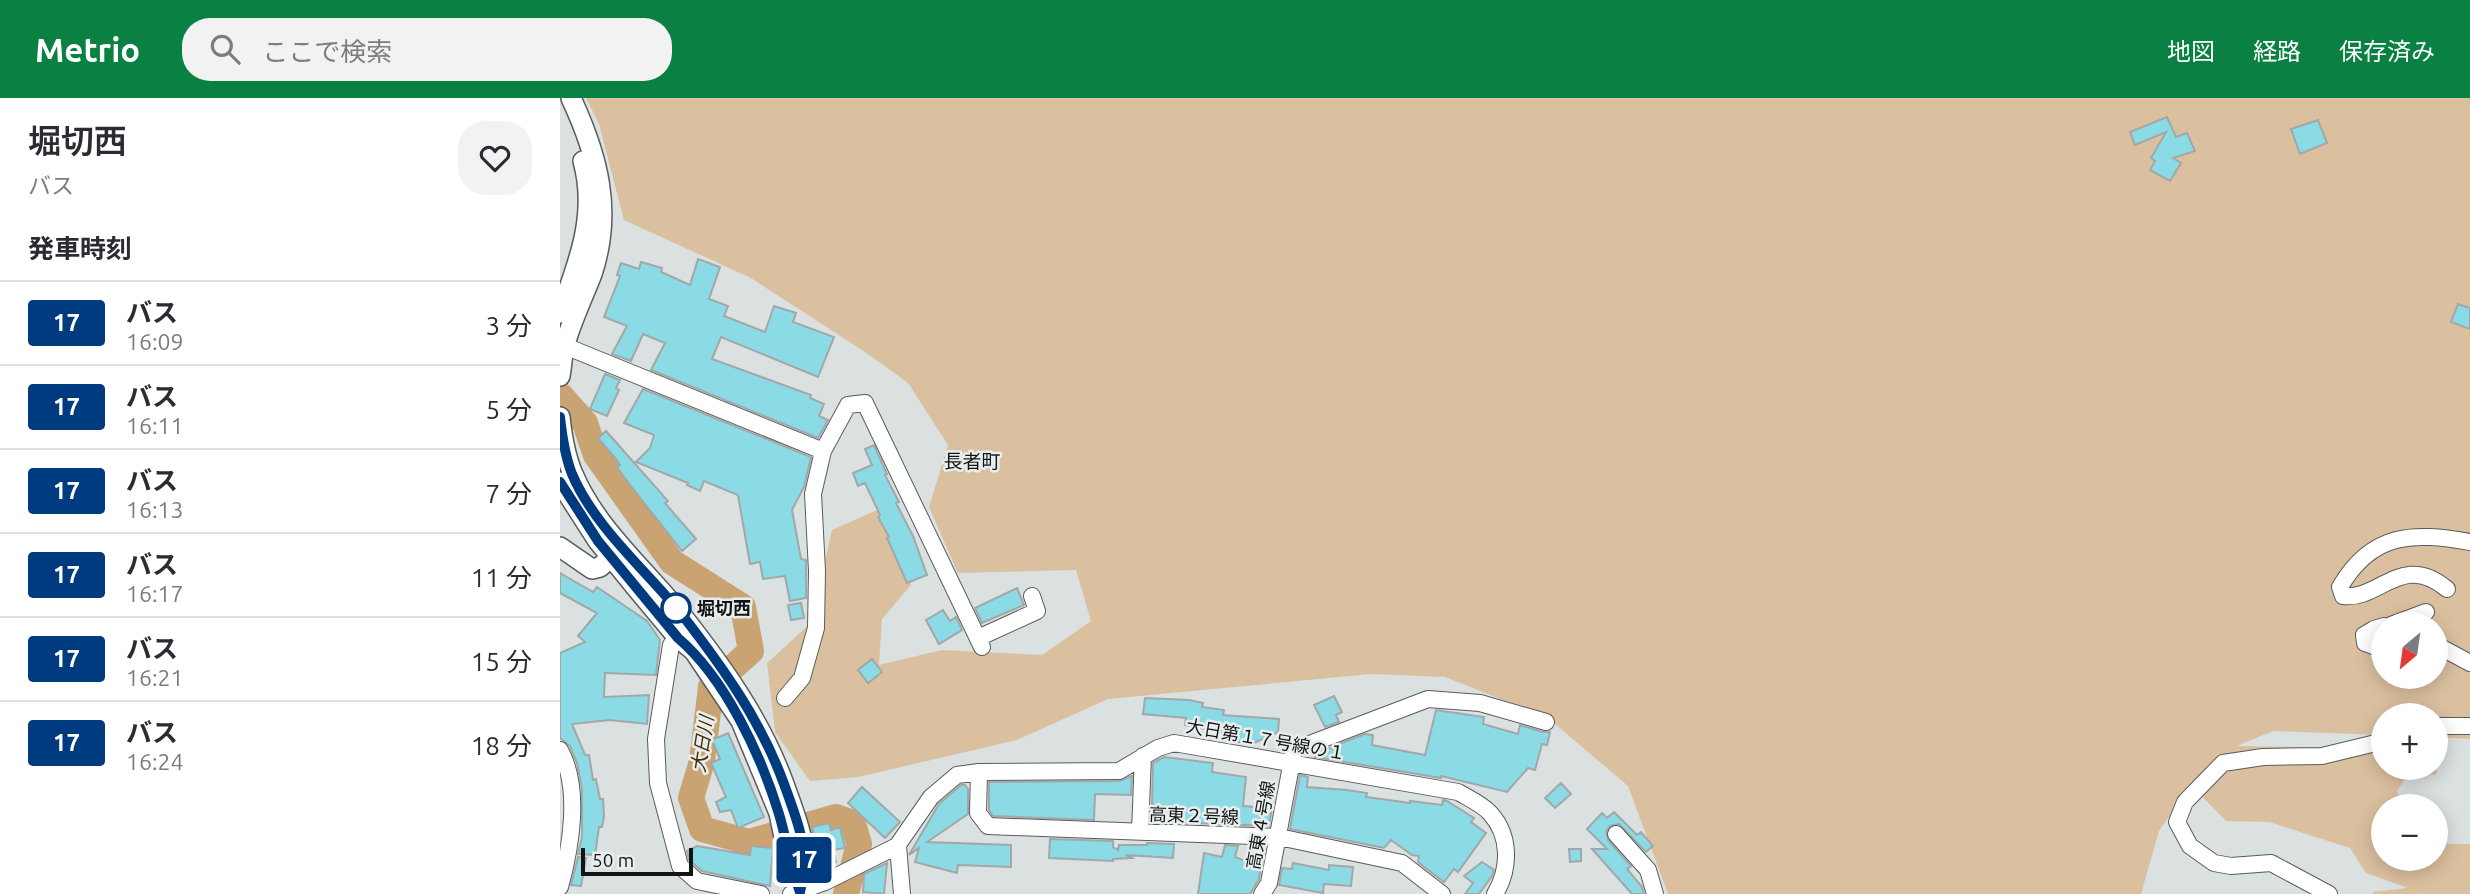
<!DOCTYPE html>
<html lang="ja">
<meta charset="utf-8">
<style>
:root{--surface:#fff;--page:#f2f2f3;--text:#2b2b33;--muted:#7c7c81;--line:#e1e1e2;--accent:#0b8043}
body{margin:0;font-family:Ubuntu,"Noto Sans JP",sans-serif;background:var(--page);color:var(--text);height:100vh;display:flex;flex-direction:column;font-size:26px;white-space:nowrap}
*{box-sizing:border-box;margin:0}
p{font-size:23px;color:var(--muted)}
.icon{flex:none;width:38px;height:38px;fill:none;stroke:currentColor;stroke-width:2;stroke-linecap:round;stroke-linejoin:round}
.map{position:relative;flex:1;overflow:hidden}
.panel{display:flex;flex-direction:column;background:var(--surface);width:560px}
.panel>*{flex:none}
.badge{padding:0 14px;border-radius:5px;font-size:24px;line-height:46px}
.needle{width:46px;rotate:209deg}
.buttons{position:absolute;left:1811px;top:514px;display:grid;gap:14px}
.buttons a{display:grid;place-items:center;width:77px;height:77px;border-radius:50%;background:var(--surface);box-shadow:0 4px 18px #0003;font-size:35px}
.scale{position:absolute;left:21px;bottom:18px;width:112px;box-sizing:border-box;padding-left:7px;border:4px solid #131515;border-top:0;font-size:19px;line-height:24px;white-space:nowrap;color:#131515;-webkit-text-stroke:5px #e8eeee;paint-order:stroke}
.map>.badge{position:absolute;translate:-50% -50%;box-shadow:0 0 0 4px #fff}
h2{padding:0 28px;font-size:26px;line-height:63px}
.round{display:grid;place-items:center;flex:none;width:74px;height:74px;border-radius:28px;background:var(--page)}
.head{display:flex;align-items:center;justify-content:space-between;height:119px;padding:0 28px}
h1{font-size:33px;font-weight:600;line-height:52px}
ul{padding:0;list-style:none}
li{display:flex;align-items:center;gap:21px;height:84px;padding:0 28px;border-top:2px solid var(--line)}
li div{flex:1}
li b{display:block;font-size:26px}
li em{font-style:normal}
li .badge{min-width:77px;font-weight:700;text-align:center}
header{display:flex;align-items:center;gap:42px;box-sizing:border-box;height:98px;padding:0 35px;background:var(--accent);color:#fff}
header strong{font-size:33px}
nav{display:flex;gap:38px;margin-inline-start:auto;font-size:24px}
.search{width:490px;height:63px;background:var(--page);display:flex;align-items:center;gap:18px;box-sizing:border-box;padding:0 24px;border-radius:28px;color:var(--muted);font-size:26px}
main{display:flex;flex:1;min-height:0}
.map>svg:first-child{display:block}
</style>
<header>
<strong>Metrio</strong>
<div class="search"><svg class="icon" aria-label="search" viewBox="0 0 24 24"><circle cx="10" cy="10" r="6"/><path d="M15 15l6 6"/></svg>ここで検索</div>
<nav><a>地図</a><a>経路</a><a>保存済み</a></nav>
</header>
<main>
<section class="panel">
<div class="head"><div><h1>堀切西</h1><p>バス</p></div><a class="round"><svg class="icon" aria-label="heart" viewBox="0 0 24 24"><path d="M12 20l-8-8c-3-5 5-10 8-4 3-6 11-1 8 4z"/></svg></a></div>
<h2>発車時刻</h2>
<ul>
<li><span class="badge" style="background:#003b80;color:#fff">17</span><div><b>バス</b><p>16:09</p></div><em>3 分</em></li>
<li><span class="badge" style="background:#003b80;color:#fff">17</span><div><b>バス</b><p>16:11</p></div><em>5 分</em></li>
<li><span class="badge" style="background:#003b80;color:#fff">17</span><div><b>バス</b><p>16:13</p></div><em>7 分</em></li>
<li><span class="badge" style="background:#003b80;color:#fff">17</span><div><b>バス</b><p>16:17</p></div><em>11 分</em></li>
<li><span class="badge" style="background:#003b80;color:#fff">17</span><div><b>バス</b><p>16:21</p></div><em>15 分</em></li>
<li><span class="badge" style="background:#003b80;color:#fff">17</span><div><b>バス</b><p>16:24</p></div><em>18 分</em></li>
</ul>
</section>
<div class="map">
<svg width="1910" height="796" viewBox="0 0 1910 796">
<rect width="100%" height="100%" fill="#dbe0e1"/>
<!-- green -->
<path fill="#dbc09f" fill-rule="evenodd" d="M 26,0 L 1910,0 L 1910,641 L 1876,639 L 1876,618 L 1824,618 L 1823,637 L 1713,633 L 1677,648 L 1823,650 L 1824,670 L 1876,670 L 1877,676 L 1844,682 L 1837,693 L 1842,709 L 1824,709 L 1824,761 L 1876,761 L 1876,746 L 1910,746 L 1910,796 L 1814,796 L 1812,794 L 1848,790 L 1806,775 L 1790,750 L 1709,724 L 1666,723 L 1631,687 L 1599,733 L 1581,796 L 1108,796 L 1068,688 L 988,620 L 885,579 L 811,576 L 548,601 L 457,642 L 298,679 L 250,683 L 215,634 L 207,565 L 251,525 L 272,432 L 322,410 L 351,487 L 322,521 L 319,567 L 382,552 L 482,557 L 531,523 L 516,472 L 398,475 L 369,409 L 388,347 L 348,285 L 305,254 L 191,180 L 64,122 L 39,26 ZM 1824,527 L 1876,527 L 1876,579 L 1824,579 Z"/>
<g fill="none" stroke-linecap="round" stroke-linejoin="round">
<!-- river -->
<path stroke="#caa372" stroke-width="26" d="M 0,297 L 25,325 L 36,357 L 112,464 L 183,509 L 191,553 L 151,589 L 142,663 L 131,700 L 142,731 L 189,744 L 276,719 L 293,725 L 299,746 L 286,796"/>
</g>
<!-- building -->
<path fill="#8adbe5" stroke="#a2a7a7" stroke-width="2" d="M 1607,19 L 1616,39 L 1627,35 L 1635,53 L 1613,60 L 1621,65 L 1610,83 L 1590,72 L 1595,63 L 1591,60 L 1606,34 L 1575,47 L 1570,34 Z
M 1758,22 L 1767,45 L 1740,56 L 1731,31 Z
M 138,161 L 160,169 L 149,201 L 168,208 L 164,218 L 205,234 L 214,208 L 236,215 L 233,224 L 274,239 L 258,279 L 161,239 L 152,261 L 251,297 L 250,300 L 264,306 L 259,318 L 268,322 L 258,340 L 91,272 L 105,245 L 83,236 L 71,263 L 52,256 L 67,228 L 44,219 L 60,178 L 57,177 L 61,165 L 79,171 L 81,164 L 102,170 L 101,174 L 130,187 Z
M 1898,206 L 1910,210 L 1910,231 L 1891,224 Z
M 45,276 L 60,282 L 56,290 L 59,292 L 47,318 L 30,311 Z
M 83,291 L 251,359 L 244,389 L 232,412 L 241,461 L 246,462 L 246,500 L 230,503 L 225,478 L 203,481 L 200,464 L 190,466 L 178,397 L 144,383 L 140,393 L 127,387 L 128,385 L 76,364 L 90,350 L 94,337 L 64,325 Z
M 46,333 L 108,403 L 105,405 L 136,441 L 122,453 L 70,387 L 57,369 L 60,367 L 55,360 L 38,340 Z
M 314,347 L 327,376 L 325,377 L 339,404 L 336,405 L 353,438 L 367,477 L 347,485 L 327,440 L 329,439 L 318,419 L 320,417 L 305,385 L 298,388 L 293,375 L 312,367 L 305,351 Z
M 0,475 L 33,494 L 37,489 L 87,523 L 100,542 L 96,577 L 45,575 L 44,599 L 89,597 L 87,626 L 50,622 L 12,626 L 25,657 L 29,657 L 33,682 L 36,681 L 40,701 L 43,701 L 44,719 L 42,729 L 39,729 L 35,757 L 18,756 L 22,739 L 22,691 L 17,665 L 10,648 L 0,640 L 0,555 L 25,544 L 18,538 L 37,515 L 0,495 Z
M 457,490 L 464,507 L 422,525 L 415,510 Z
M 241,505 L 244,520 L 231,522 L 228,507 Z
M 383,512 L 390,523 L 396,519 L 402,532 L 379,546 L 366,522 Z
M 312,561 L 322,574 L 308,585 L 298,572 Z
M 774,598 L 782,614 L 776,617 L 779,624 L 765,629 L 754,607 Z
M 585,600 L 629,602 L 643,605 L 642,609 L 664,612 L 663,617 L 719,621 L 718,634 L 694,645 L 678,644 L 678,637 L 625,627 L 626,620 L 583,616 Z
M 876,612 L 924,619 L 923,626 L 958,636 L 960,627 L 983,634 L 990,634 L 987,647 L 982,646 L 975,672 L 968,670 L 947,694 L 881,678 L 881,680 L 755,659 L 756,655 L 769,650 L 775,651 L 774,648 L 805,636 L 813,637 L 812,647 L 865,657 Z
M 168,635 L 204,719 L 178,730 L 171,712 L 160,714 L 156,704 L 166,699 L 151,665 L 160,661 L 152,642 Z
M 604,659 L 653,665 L 652,674 L 686,679 L 683,708 L 712,710 L 709,728 L 612,724 L 615,709 L 592,707 L 593,665 Z
M 740,677 L 748,679 L 747,689 L 787,692 L 807,695 L 806,699 L 850,705 L 850,703 L 882,707 L 883,702 L 887,703 L 914,720 L 911,724 L 926,735 L 898,774 L 894,771 L 884,784 L 858,764 L 859,758 L 852,757 L 831,742 L 824,750 L 730,731 Z
M 572,678 L 571,697 L 535,696 L 534,722 L 433,718 L 429,712 L 429,684 L 559,683 Z
M 1001,685 L 1011,696 L 995,710 L 985,700 Z
M 401,687 L 405,687 L 408,691 L 408,716 L 367,744 L 451,747 L 451,769 L 398,767 L 397,775 L 355,764 L 359,750 L 349,757 L 379,706 Z
M 302,689 L 340,724 L 325,740 L 288,705 Z
M 1054,714 L 1077,737 L 1081,734 L 1093,748 L 1086,754 L 1059,726 L 1050,728 L 1046,733 L 1048,742 L 1071,768 L 1067,771 L 1082,789 L 1084,796 L 1072,796 L 1032,751 L 1047,751 L 1027,731 L 1042,715 L 1047,720 Z
M 269,725 L 271,732 L 280,729 L 285,750 L 273,752 L 276,764 L 262,767 L 252,729 Z
M 490,741 L 553,743 L 553,749 L 558,752 L 559,747 L 587,747 L 587,745 L 614,746 L 613,760 L 566,757 L 572,760 L 553,761 L 553,763 L 489,760 Z
M 665,747 L 678,748 L 675,759 L 701,769 L 699,781 L 690,796 L 638,796 L 644,755 L 662,759 Z
M 137,748 L 190,757 L 191,748 L 213,750 L 210,788 L 142,773 L 129,762 L 127,753 Z
M 1009,751 L 1021,751 L 1021,763 L 1010,764 Z
M 18,759 L 26,760 L 21,788 L 11,787 Z
M 922,764 L 934,772 L 932,778 L 919,796 L 905,796 L 913,785 L 904,778 Z
M 327,765 L 324,796 L 303,794 L 304,776 Z
M 733,765 L 769,772 L 769,767 L 793,769 L 791,788 L 764,786 L 763,795 L 719,787 L 722,770 L 732,771 Z"/>
<g fill="none" stroke-linecap="round" stroke-linejoin="round">
<defs>
<path id="minor" d="M 0,246 L 263,353
M 1887,491 C 1842,453 1819,503 1783,498 L 1780,489 C 1812,434 1853,434 1910,444
M 1831,527 L 1866,514
M 1824,528 L 1814,531 L 1804,537 L 1805,545 L 1816,549 L 1824,548
M 118,540 L 111,547 L 96,641 L 98,685 L 120,768 L 137,783 L 201,796
M 418,540 L 477,513 L 472,498
M 1876,550 L 1884,551 L 1910,565
M 225,600 L 242,580 L 256,530 L 257,473 L 253,396 L 263,353 L 288,307 L 305,305 L 422,549
M 1876,628 L 1910,628
M 0,652 C 21,690 11,749 0,789
M 419,674 L 418,715 L 428,728 L 719,739 L 842,765 L 882,796
M 580,734 L 583,658
M 1056,736 L 1088,772 L 1095,796
M 338,748 L 342,796
M 231,796 L 265,784 L 337,748 L 371,699 L 397,677 L 419,674 L 559,673 L 598,650 L 614,645 L 898,694 C 908,700 922,706 930,715 C 951,738 950,771 935,796
M 702,796 L 709,785 L 734,652 L 868,601 L 920,605 L 986,624
M 1769,796 L 1711,765 L 1671,768 L 1654,765 L 1630,748 L 1617,724 L 1625,704 L 1663,665 L 1703,659 L 1762,658 L 1824,643"/>
<path id="tertiary" d="M 0,215 C 18,166 38,117 23,63
M 0,278 C 2,268 2,256 5,246 C 12,222 23,199 32,176 C 53,113 38,58 11,0
M 0,319 C 2,338 5,358 13,376 C 36,431 86,472 123,519 C 164,571 201,623 224,686 C 232,708 246,744 245,768 C 244,776 242,785 240,794
M 0,384 L 38,443 L 78,492 L 118,540 L 134,553 L 181,623 L 219,715 L 230,768 L 240,794
M 0,449 L 32,471 L 40,469 L 61,450"/>
</defs>
<!-- minor casing -->
<use href="#minor" stroke="#585c5c" stroke-width="18"/>
<!-- tertiary casing -->
<use href="#tertiary" stroke="#585c5c" stroke-width="22"/>
<!-- minor -->
<use href="#minor" stroke="#fff" stroke-width="16"/>
<!-- tertiary -->
<use href="#tertiary" stroke="#fff" stroke-width="19"/>
</g>
<g fill="none" stroke-linecap="round" stroke-linejoin="round">
<defs>
<path id="line" d="M 0,319 C 2,338 5,358 12,376 C 35,430 87,473 123,518 C 164,571 201,623 224,686 C 232,708 246,744 245,768 C 244,776 242,785 240,794 C 230,767 227,743 219,716 C 201,657 165,580 118,540 L 38,443 L 0,384"/>
</defs>
<!-- line casing -->
<use href="#line" stroke="#fff" stroke-width="16"/>
<!-- line -->
<use href="#line" stroke="#003b80" stroke-width="10"/>
</g>
<!-- markers -->
<circle fill="#fff" stroke="#003b80" stroke-width="3.5" cx="116" cy="510" r="14"/>
<g text-anchor="middle" dominant-baseline="central" stroke-width="5" stroke-linejoin="round" paint-order="stroke">
<!-- stop labels -->
<g font-size="18" font-weight="bold" fill="#131515" stroke="#e8eeee" text-anchor="start">
<text x="137" y="510">堀切西</text>
</g>
<!-- street labels -->
<g font-size="18" fill="#131515" stroke="#e8eeee">
<text transform="translate(706 641) rotate(10)">大日第１７号線の１</text>
<text transform="translate(634 717) rotate(2)">高東２号線</text>
<text transform="translate(700 727) rotate(-80)">高東４号線</text>
</g>
<!-- neighbourhood labels -->
<g font-size="19" fill="#131515" stroke="#e8eeee">
<text x="412" y="363">長者町</text>
</g>
<!-- water labels -->
<g font-size="19" font-style="italic" fill="#492e05" stroke="#e8eeee">
<text transform="translate(142 646) rotate(-81)">大日川</text>
</g>
</g>
</svg>
<div class="buttons">
<a><svg class="needle" viewBox="-14 -14 28 28"><path d="M0-13l5 13h-10z" fill="#e53935"/><path d="M0 13l5-13h-10z" fill="#7c7c81"/></svg></a>
<a>+</a>
<a>−</a>
</div>
<div class="scale">50 m</div>
<b class="badge" style="left:244px;top:762px;background:#003b80;color:#fff">17</b>
</div>
</main>
